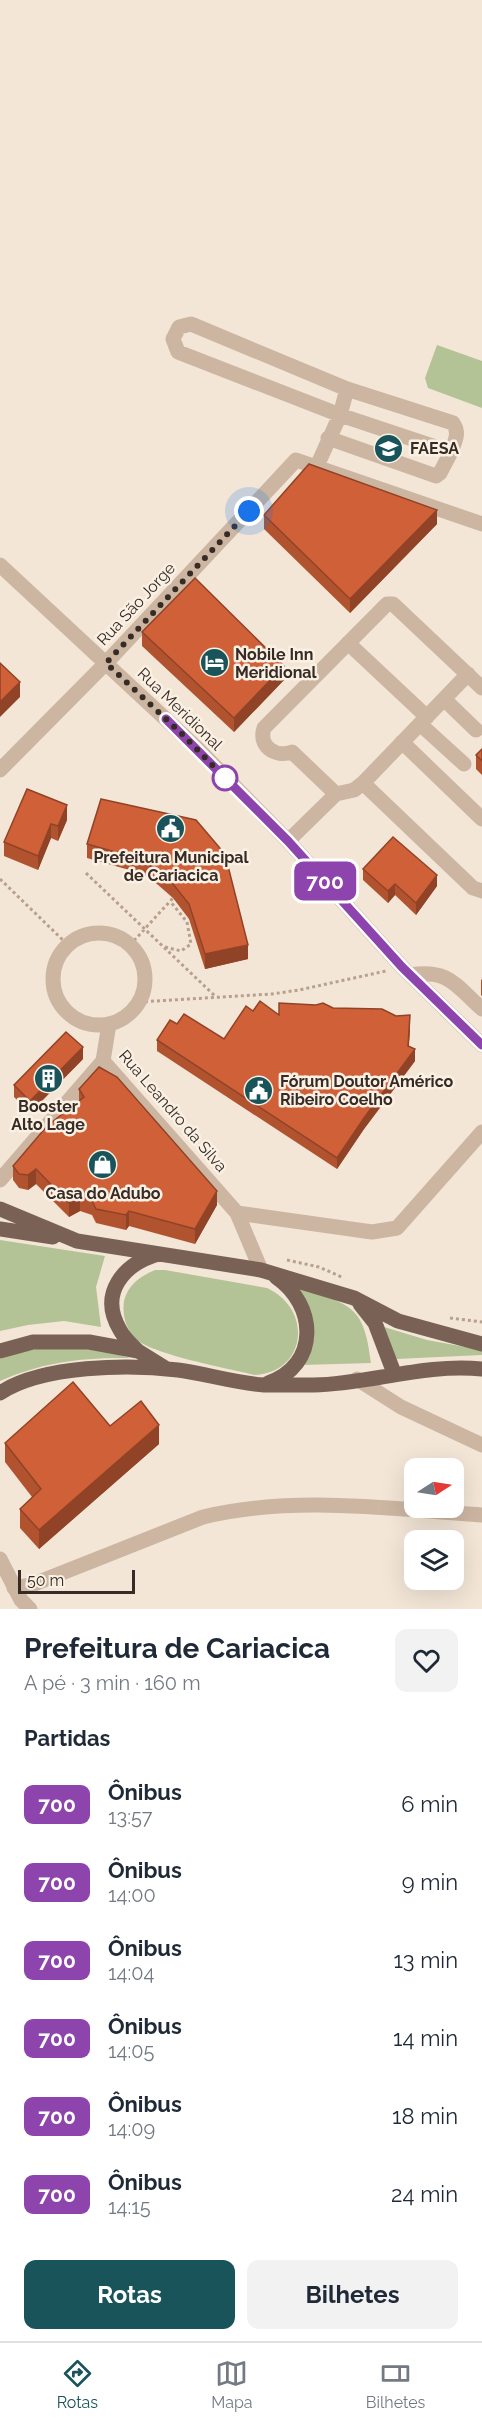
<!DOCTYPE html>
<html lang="pt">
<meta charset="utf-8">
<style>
:root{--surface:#fff;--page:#f2f2f3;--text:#1f2937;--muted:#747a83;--line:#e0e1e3;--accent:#18545a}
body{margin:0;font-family:Raleway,sans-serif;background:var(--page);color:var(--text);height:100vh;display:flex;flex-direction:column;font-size:22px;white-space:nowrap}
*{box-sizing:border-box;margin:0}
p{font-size:20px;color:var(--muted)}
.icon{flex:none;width:33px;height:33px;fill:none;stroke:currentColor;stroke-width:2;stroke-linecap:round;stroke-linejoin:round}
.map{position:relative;height:1609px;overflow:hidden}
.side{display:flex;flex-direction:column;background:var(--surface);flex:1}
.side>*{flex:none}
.badge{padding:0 12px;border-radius:9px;font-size:21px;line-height:39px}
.needle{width:39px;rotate:78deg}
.controls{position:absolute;left:404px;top:1458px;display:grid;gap:12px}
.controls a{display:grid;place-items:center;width:60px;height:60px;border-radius:12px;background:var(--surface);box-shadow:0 6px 24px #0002;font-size:30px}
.scale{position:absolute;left:18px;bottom:15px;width:117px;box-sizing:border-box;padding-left:6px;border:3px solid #362b25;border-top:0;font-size:16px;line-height:21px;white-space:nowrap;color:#362b25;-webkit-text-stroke:4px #faf0e3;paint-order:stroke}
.you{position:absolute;width:30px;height:30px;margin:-15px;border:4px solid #fff;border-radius:50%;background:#1a73e8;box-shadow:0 0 0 9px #1a73e833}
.map>.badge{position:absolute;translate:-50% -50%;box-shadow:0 0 0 3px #fff}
h2{padding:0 24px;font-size:22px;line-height:54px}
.round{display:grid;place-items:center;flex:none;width:63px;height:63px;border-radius:12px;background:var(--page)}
.headline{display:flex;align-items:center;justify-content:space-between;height:102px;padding:0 24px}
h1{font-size:28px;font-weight:700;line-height:45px}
.button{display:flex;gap:12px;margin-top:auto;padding:12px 24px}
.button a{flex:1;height:69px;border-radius:12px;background:var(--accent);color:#fff;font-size:24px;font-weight:700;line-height:69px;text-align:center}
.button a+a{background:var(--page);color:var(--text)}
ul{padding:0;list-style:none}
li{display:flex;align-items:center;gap:18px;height:78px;padding:0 24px}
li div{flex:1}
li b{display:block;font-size:22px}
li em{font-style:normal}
li .badge{min-width:66px;font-weight:700;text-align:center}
.menu{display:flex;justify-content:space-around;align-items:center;height:84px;border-top:2px solid var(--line);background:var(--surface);font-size:16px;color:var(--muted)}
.menu a{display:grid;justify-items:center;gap:3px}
.menu .current{color:var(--accent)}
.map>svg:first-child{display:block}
</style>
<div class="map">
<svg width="482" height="1609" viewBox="0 0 482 1609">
<rect width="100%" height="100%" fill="#f3e6d7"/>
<!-- green -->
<path fill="#b3c396" d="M 437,345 L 482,361 L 482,408 L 428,388 L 425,378 Z
M 0,1240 L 105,1256 L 96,1287 L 101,1327 L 64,1321 L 28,1325 L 0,1331 Z
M 155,1270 L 165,1270 L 267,1288 C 313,1309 307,1372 255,1375 C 230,1369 151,1354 136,1339 C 126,1330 122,1315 124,1301 C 128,1285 140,1276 155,1270 Z
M 299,1287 C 351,1306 364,1304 371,1363 L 302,1365 L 310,1311 Z
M 384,1327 L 427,1340 L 482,1350 L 482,1355 L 396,1359 Z
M 53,1345 L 87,1345 L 130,1358 C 85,1357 42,1362 0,1381 L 0,1359 L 10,1355 Z"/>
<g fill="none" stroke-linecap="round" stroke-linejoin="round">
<!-- path -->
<path stroke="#b7a08c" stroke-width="3" stroke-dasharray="3 3" stroke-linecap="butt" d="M 86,873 L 216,997
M 0,879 L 68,945
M 130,945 L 173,898
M 165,947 L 181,951 L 191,944 L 187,922 L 170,901
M 139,1002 L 272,994 L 299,990 L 386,971
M 287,1260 L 319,1267 L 344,1278
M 450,1318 L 482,1322"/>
<!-- minor -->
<path stroke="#ccb6a2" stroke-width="15" d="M 328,438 L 436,476 L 440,473 L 451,452
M 317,466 L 340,415 L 347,389 L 453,423 C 460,433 455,441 451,452 L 340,415 L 178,352 L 173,339 L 179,327 L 191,324 L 347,389
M 0,565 L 199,750 L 288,841 L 402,967 L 482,1045
M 348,643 L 427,717
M 444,699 L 476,730
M 420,724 L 464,764
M 402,742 L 482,819
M 0,770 L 106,663 L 296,460 L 482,524
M 363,783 L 473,888 L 482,891
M 336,794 L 292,752 C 275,758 258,746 264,728 L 387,604 L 393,604 L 482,688
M 288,841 L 336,794 L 354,790 L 363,783 L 468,674
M53 979a46 46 0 1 1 92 0a46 46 0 1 1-92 0Z
M 410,975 C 449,969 455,985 482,1009
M 109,1024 L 103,1061 L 237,1213 L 261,1270
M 0,1180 L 103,1061
M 237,1213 L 372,1232 L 397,1228 L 482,1132
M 357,1379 L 401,1407 L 482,1445
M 0,1559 L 21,1600 L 30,1609
M 14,1588 L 34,1584 L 203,1517 C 293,1495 390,1509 482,1515"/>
<!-- major -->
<path stroke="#796255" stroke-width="15" d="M 0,1209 L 77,1241 L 261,1270 L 354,1298 L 398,1321 L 482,1344
M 0,1229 L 53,1237
M 360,1304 L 375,1323 L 394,1373
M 0,1351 L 33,1342 L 89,1342 L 138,1351 L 167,1369
M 138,1351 C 132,1345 124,1338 120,1330 C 98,1293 124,1264 158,1254
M 268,1383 C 320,1365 317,1305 276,1277
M 0,1393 C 42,1365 129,1364 178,1370 C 207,1374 235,1383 264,1385 C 280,1385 297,1385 314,1385 C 369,1384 425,1363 482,1369"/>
</g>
<!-- wall -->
<path fill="#b25330" d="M 264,515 L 437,524 L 350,613 L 264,529 Z
M 142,632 L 284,680 L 234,732 L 142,646 Z
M 482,749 L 482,775 L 476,769 L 476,755 Z
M 27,789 L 67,820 L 58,841 L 51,838 L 38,870 L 4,856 L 4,842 Z
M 101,799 L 248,959 L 205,969 L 189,919 L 173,898 L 157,884 L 140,873 L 87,858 L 87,844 Z
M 363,869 L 437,886 L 416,915 L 395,895 L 388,903 L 363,880 Z
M 482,979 L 482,996 L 481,995 L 481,980 Z
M 333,1008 L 410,1026 L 409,1046 L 415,1061 L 364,1129 L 337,1169 L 157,1051 L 157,1040 L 177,1024 L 224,1039 L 253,1011 L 279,1015 Z
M 83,1059 L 30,1113 L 14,1097 L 14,1085 Z
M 79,1089 L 217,1205 L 195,1244 L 129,1226 L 126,1230 L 96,1223 L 92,1215 L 80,1211 L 69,1217 L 36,1184 L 28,1190 L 19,1188 L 13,1180 L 13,1166 L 79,1101 Z
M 110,1426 L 159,1444 L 39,1549 L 20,1528 L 20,1509 L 32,1497 L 5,1462 L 5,1443 Z"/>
<!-- shaded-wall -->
<path fill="#914327" d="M 437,510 L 437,524 L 350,613 L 350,599 Z
M 284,666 L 284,680 L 234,732 L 234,718 Z
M 20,682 L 20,697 L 0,717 L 0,702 Z
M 67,805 L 67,820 L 58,841 L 58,826 Z
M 51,824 L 51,838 L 38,870 L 38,856 Z
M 437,875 L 437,886 L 416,915 L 416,903 Z
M 395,884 L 395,895 L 388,903 L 388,891 Z
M 248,945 L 248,959 L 205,969 L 205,954 Z
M 410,1015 L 410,1026 L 408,1057 L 408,1046 Z
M 83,1047 L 83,1059 L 30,1113 L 30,1101 Z
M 415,1049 L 415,1061 L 364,1129 L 337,1169 L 337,1158 L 364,1118 Z
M 36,1169 L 36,1184 L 28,1190 L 28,1175 Z
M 217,1191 L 217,1205 L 195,1244 L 195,1229 Z
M 80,1196 L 80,1211 L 69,1217 L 69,1203 Z
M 129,1211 L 129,1226 L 126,1230 L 126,1215 Z
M 159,1425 L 159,1444 L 39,1549 L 39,1530 Z"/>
<!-- building -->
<path fill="#cf6038" stroke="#914327" stroke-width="1.5" d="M 309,464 L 437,510 L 350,599 L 264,515 Z
M 195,578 L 284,666 L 234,718 L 142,632 Z
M 0,663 L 20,682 L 0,702 Z
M 482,749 L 482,761 L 476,755 Z
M 27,789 L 67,805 L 58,826 L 51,824 L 38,856 L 4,842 Z
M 101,799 L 196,820 L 225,854 L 248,945 L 205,954 L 189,904 L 173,884 L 157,870 L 140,859 L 87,844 Z
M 393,837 L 437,875 L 416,903 L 395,884 L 388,891 L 363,869 Z
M 260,1001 L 279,1015 L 279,1003 L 316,1005 L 323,1003 L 333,1008 L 382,1009 L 396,1016 L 410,1015 L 408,1046 L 415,1049 L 364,1118 L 337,1158 L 157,1040 L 170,1020 L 177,1024 L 184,1014 L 224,1039 L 246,1006 L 253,1011 Z
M 66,1032 L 83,1047 L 30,1101 L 14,1085 Z
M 99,1067 L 117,1077 L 217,1191 L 195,1229 L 129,1211 L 126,1215 L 96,1209 L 92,1201 L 80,1196 L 69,1203 L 36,1169 L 28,1175 L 19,1174 L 13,1166 L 47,1126 L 84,1097 L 79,1089 Z
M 73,1382 L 110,1426 L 141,1401 L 159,1425 L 39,1530 L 20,1509 L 41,1489 L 5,1443 Z"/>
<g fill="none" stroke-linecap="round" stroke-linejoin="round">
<defs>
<path id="line" d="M 166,719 L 288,841 L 402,967 L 482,1045"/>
</defs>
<!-- line casing -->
<use href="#line" stroke="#fff" stroke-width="14"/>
<!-- line -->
<use href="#line" stroke="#8e44ad" stroke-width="9"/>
<!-- walk -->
<path stroke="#362b25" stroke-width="6" stroke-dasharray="0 10.8" d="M 225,778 L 230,783 L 182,734 L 106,663 L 249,511"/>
</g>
<!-- icons -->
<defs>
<symbol id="university-disc" viewBox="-11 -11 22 22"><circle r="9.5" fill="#18545a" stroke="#faf0e3"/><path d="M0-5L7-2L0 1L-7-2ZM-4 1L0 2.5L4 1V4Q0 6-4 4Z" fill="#fff"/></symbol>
<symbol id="hotel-disc" viewBox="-11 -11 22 22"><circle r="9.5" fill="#18545a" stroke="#faf0e3"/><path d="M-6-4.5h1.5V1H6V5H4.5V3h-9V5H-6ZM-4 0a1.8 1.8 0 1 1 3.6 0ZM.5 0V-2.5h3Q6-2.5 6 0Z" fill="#fff"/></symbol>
<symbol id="civic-disc" viewBox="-11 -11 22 22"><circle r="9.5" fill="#18545a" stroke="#faf0e3"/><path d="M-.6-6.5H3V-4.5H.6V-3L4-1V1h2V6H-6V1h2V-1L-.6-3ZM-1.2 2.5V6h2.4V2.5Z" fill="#fff"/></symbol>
<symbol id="building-disc" viewBox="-11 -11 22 22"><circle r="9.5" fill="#18545a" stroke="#faf0e3"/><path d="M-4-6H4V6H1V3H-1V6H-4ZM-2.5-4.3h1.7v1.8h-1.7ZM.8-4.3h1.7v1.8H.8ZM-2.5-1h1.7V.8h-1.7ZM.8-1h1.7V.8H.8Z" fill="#fff"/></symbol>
<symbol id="shop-disc" viewBox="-11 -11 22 22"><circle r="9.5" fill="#18545a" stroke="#faf0e3"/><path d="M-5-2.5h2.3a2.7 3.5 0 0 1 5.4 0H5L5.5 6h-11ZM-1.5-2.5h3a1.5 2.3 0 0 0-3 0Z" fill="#fff"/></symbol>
</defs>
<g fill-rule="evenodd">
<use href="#university-disc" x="372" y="432" width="33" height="33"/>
<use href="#hotel-disc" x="198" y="646" width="33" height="33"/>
<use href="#civic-disc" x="154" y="812" width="33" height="33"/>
<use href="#building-disc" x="32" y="1062" width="33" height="33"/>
<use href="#civic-disc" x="242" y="1074" width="33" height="33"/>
<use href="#shop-disc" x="86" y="1148" width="33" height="33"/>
</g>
<!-- markers -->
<circle fill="#fff" stroke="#8e44ad" stroke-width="3" cx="225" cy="778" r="12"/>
<g text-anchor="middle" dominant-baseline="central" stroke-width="5" stroke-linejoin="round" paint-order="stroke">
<!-- poi labels -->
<g font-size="16" font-weight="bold" fill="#362b25" stroke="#faf0e3" text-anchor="start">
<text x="410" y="448">FAESA</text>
<text x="235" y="654">Nobile Inn<tspan x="235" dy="18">Meridional</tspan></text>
<text x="171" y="857" text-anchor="middle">Prefeitura Municipal<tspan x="171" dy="18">de Cariacica</tspan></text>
<text x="280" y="1081">Fórum Doutor Américo<tspan x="280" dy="18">Ribeiro Coelho</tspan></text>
<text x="48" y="1106" text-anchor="middle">Booster<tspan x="48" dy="18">Alto Lage</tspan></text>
<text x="103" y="1193" text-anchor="middle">Casa do Adubo</text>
</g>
<!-- street labels -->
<g font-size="16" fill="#362b25" stroke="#faf0e3">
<text transform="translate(136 604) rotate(-47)">Rua São Jorge</text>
<text transform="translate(180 709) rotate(44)">Rua Meridional</text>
<text transform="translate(173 1111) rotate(49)">Rua Leandro da Silva</text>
</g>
</g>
</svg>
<div class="controls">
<a><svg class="needle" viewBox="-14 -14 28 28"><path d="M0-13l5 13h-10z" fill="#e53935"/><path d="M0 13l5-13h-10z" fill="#747a83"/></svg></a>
<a><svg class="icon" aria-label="layers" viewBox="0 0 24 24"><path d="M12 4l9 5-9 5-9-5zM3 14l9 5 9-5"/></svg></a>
</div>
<div class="scale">50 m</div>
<div class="you" style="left:249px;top:511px"></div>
<b class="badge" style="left:325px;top:881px;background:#8e44ad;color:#fff">700</b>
</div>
<section class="side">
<div class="headline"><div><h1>Prefeitura de Cariacica</h1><p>A pé · 3 min · 160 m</p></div><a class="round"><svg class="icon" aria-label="heart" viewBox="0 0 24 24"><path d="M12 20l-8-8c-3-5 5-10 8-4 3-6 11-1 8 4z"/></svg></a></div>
<h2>Partidas</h2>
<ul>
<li><span class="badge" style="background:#8e44ad;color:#fff">700</span><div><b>Ônibus</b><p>13:57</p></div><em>6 min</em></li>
<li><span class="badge" style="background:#8e44ad;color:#fff">700</span><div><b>Ônibus</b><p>14:00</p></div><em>9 min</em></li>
<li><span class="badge" style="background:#8e44ad;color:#fff">700</span><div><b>Ônibus</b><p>14:04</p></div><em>13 min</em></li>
<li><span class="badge" style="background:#8e44ad;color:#fff">700</span><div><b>Ônibus</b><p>14:05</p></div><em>14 min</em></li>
<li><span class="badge" style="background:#8e44ad;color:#fff">700</span><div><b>Ônibus</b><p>14:09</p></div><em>18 min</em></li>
<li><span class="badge" style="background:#8e44ad;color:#fff">700</span><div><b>Ônibus</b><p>14:15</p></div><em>24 min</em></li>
</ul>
<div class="button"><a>Rotas</a><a>Bilhetes</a></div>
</section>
<nav class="menu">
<a class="current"><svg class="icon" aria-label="directions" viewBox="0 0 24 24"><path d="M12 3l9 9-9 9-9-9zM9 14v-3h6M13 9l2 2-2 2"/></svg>Rotas</a>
<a><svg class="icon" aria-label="map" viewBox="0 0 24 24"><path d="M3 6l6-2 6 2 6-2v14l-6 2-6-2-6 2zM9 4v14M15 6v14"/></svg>Mapa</a>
<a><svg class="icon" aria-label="tickets" viewBox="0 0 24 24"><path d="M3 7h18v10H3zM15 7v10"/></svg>Bilhetes</a>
</nav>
